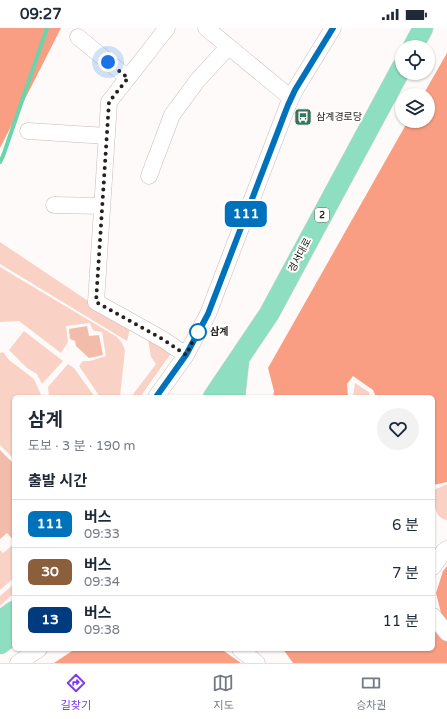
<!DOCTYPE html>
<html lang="ko">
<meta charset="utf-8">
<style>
:root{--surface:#fff;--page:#f2f2f3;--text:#1f2937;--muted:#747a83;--line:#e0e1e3;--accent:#7c3aed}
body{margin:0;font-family:"Varela Round","Noto Sans KR",sans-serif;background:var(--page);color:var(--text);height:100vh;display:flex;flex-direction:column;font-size:15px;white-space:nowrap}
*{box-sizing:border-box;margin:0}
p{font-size:13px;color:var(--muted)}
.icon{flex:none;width:22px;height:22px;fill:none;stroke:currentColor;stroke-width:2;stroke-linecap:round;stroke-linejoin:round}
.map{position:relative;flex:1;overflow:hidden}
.drawer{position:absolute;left:12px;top:367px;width:423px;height:256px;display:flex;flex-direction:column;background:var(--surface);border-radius:6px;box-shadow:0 1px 3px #0004}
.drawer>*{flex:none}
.badge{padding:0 8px;border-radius:6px;font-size:14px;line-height:26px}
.controls{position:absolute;left:395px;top:12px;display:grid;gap:8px}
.controls a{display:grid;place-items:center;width:40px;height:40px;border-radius:50%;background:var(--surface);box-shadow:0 1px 3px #0004;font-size:20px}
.you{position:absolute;width:20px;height:20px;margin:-10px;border:3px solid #fff;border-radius:50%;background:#1a73e8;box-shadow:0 0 0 6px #1a73e833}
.map>.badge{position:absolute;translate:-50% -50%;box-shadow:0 0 0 2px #fff}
h2{padding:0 16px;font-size:15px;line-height:36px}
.round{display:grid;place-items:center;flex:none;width:42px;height:42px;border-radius:21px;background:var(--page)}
.head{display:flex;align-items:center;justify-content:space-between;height:68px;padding:0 16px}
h1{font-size:19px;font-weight:700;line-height:30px}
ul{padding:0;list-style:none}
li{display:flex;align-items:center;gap:12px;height:48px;padding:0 16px;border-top:1px solid var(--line)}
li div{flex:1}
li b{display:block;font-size:15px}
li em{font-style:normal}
li .badge{min-width:44px;font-weight:700;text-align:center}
.status{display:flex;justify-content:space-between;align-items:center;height:28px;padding:0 20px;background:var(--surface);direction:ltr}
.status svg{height:11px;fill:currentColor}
.tab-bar{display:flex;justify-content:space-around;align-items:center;height:56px;border-top:1px solid var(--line);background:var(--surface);font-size:11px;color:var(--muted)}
.tab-bar a{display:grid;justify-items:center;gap:2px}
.tab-bar .current{color:var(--accent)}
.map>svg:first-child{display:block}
</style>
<div class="status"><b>09:27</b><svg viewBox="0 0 49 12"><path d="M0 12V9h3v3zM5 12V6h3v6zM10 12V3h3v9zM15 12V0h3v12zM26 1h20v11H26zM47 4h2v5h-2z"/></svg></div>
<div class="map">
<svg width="447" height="635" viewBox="0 0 447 635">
<rect width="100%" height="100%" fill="#fdfaf9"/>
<!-- green -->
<path fill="#fad2c5" d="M 0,214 L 130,301 L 127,313 L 0,236 Z
M 0,239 L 117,309 L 122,315 L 125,322 L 120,369 L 100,369 L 79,338 L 83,333 L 90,333 L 106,328 L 102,304 C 93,303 93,304 90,295 L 66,298 L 68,314 L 61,325 L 19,293 L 0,294 Z
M 24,303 L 63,333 L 42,356 L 37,346 L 27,340 L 9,322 Z
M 148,312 L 171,323 L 170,327 L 140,369 L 131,369 L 156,336 L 151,329 Z
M 3,324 L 9,332 L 34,351 L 42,369 L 14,369 L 14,427 L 12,429 L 0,417 L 0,325 Z
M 68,336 L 74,340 L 95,369 L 49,369 L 48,359 Z
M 355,355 L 369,364 L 370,369 L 353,369 Z
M 447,456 L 447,492 C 433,490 434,473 434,462 Z
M 14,516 L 14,550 L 0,562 L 0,522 L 3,525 Z
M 14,556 L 14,565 L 0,578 L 0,568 Z"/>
<!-- forest -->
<path fill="#f99e82" d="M 0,0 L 61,0 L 0,120 Z
M 447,25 L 447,454 L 433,457 L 433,369 L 376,369 L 373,362 L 353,348 L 347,356 L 348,369 L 273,369 L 274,363 L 268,340 L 408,93 L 428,93 L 428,67 L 423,67 Z
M 447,538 L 447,593 L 441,585 L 436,565 L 443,543 Z
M 433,596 L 447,614 L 447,635 L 293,635 L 283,621 L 433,621 Z
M 75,621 L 221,621 L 241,635 L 54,635 Z"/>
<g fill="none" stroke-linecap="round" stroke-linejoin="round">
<!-- stream -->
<path stroke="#6ad4aa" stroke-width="4" d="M 0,134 L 3,128 L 47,0"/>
</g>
<!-- building -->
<path fill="#f3bbaa" d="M 87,298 L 89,308 L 99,307 L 103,327 L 89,330 L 76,318 L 75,313 L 70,311 L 69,301 Z
M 0,422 L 14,436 L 14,513 L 7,505 L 0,511 Z"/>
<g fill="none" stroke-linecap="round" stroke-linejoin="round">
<defs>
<path id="minor" d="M 167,0 L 109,74 L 96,274 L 164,312 L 186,327
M 206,0 L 291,70
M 78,9 L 128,50
M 28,103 L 107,108
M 149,148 L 172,87 L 197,53 L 228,19
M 54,177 L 102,178
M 156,369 L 186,327 L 208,286 L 288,77 L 295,62 L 333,0
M 433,539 L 444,523 L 447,521
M 433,588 L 447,605
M 240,621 L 257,635
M 18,635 L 39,621"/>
<path id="major" d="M 413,19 L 423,0
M 213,369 L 269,286 L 402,39
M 235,369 L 239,333
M 0,593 L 14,583
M 0,616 L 14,606"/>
</defs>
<!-- minor casing -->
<use href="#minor" stroke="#cabbb7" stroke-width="17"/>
<!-- major casing -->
<use href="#major" stroke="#d8d7d7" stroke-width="21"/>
<!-- minor -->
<use href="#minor" stroke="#fff" stroke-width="16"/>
<!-- major -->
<use href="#major" stroke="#8edec2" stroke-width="20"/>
</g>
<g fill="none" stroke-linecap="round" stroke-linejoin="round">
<defs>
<path id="line" d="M 156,369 L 186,327 L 208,286 L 288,77 L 295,62 L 333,0"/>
</defs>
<!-- line casing -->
<use href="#line" stroke="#fff" stroke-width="9"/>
<!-- line -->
<use href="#line" stroke="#0072bc" stroke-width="6"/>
<!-- walk -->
<path stroke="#272220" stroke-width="4" stroke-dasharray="0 7.2" d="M 108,34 L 128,50 L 109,74 L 96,274 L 164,312 L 186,327 L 200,299 L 198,304"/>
</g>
<!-- icons -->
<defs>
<symbol id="bus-square" viewBox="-11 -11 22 22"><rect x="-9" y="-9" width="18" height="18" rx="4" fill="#39735c" stroke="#fff"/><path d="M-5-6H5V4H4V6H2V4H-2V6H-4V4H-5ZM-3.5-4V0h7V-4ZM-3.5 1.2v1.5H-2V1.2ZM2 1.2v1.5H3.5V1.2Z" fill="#fff"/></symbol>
</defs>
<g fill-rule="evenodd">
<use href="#bus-square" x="293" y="79" width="20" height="20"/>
</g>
<!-- markers -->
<circle fill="#fff" stroke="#0072bc" stroke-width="2" cx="198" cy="304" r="8"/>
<g text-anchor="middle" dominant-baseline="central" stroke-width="4" stroke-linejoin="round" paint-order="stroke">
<!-- shield labels -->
<rect fill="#fff" stroke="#686463" stroke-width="1" x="315" y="180" width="14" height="14" rx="3"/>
<g font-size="9" font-weight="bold" fill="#272220">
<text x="322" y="187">2</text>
</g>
<!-- poi labels -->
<g font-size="10" fill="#272220" stroke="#fff" text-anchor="start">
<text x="316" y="89">삼계경로당</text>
</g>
<!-- street labels -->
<g font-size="10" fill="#272220" stroke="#fff">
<text transform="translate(300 227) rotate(-62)">경서대로</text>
</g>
<!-- stop labels -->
<g font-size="10" font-weight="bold" fill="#272220" stroke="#fff" text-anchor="start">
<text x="210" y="304">삼계</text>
</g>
</g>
</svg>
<div class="controls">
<a><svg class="icon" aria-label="locate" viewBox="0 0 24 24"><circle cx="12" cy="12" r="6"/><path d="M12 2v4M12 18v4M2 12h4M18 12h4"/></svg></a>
<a><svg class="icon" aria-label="layers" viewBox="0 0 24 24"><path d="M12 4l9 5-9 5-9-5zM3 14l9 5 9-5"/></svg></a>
</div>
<div class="you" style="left:108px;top:34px"></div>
<b class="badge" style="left:246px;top:186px;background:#0072bc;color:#fff">111</b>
<section class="drawer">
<div class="head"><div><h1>삼계</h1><p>도보 · 3 분 · 190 m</p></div><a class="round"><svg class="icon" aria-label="heart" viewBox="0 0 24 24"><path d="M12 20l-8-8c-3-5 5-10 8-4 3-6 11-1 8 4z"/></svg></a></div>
<h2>출발 시간</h2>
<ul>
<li><span class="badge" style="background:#0072bc;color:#fff">111</span><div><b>버스</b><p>09:33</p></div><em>6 분</em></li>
<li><span class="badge" style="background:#8b5e3c;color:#fff">30</span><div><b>버스</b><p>09:34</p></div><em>7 분</em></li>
<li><span class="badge" style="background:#003b80;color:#fff">13</span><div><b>버스</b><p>09:38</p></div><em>11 분</em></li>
</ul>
</section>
</div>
<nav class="tab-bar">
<a class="current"><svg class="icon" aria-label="directions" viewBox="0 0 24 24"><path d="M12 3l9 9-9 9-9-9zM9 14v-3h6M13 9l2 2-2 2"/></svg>길찾기</a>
<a><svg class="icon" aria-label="map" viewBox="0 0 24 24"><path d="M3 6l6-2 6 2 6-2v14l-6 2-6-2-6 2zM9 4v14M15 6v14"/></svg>지도</a>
<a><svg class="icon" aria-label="tickets" viewBox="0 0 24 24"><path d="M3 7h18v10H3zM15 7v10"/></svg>승차권</a>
</nav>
